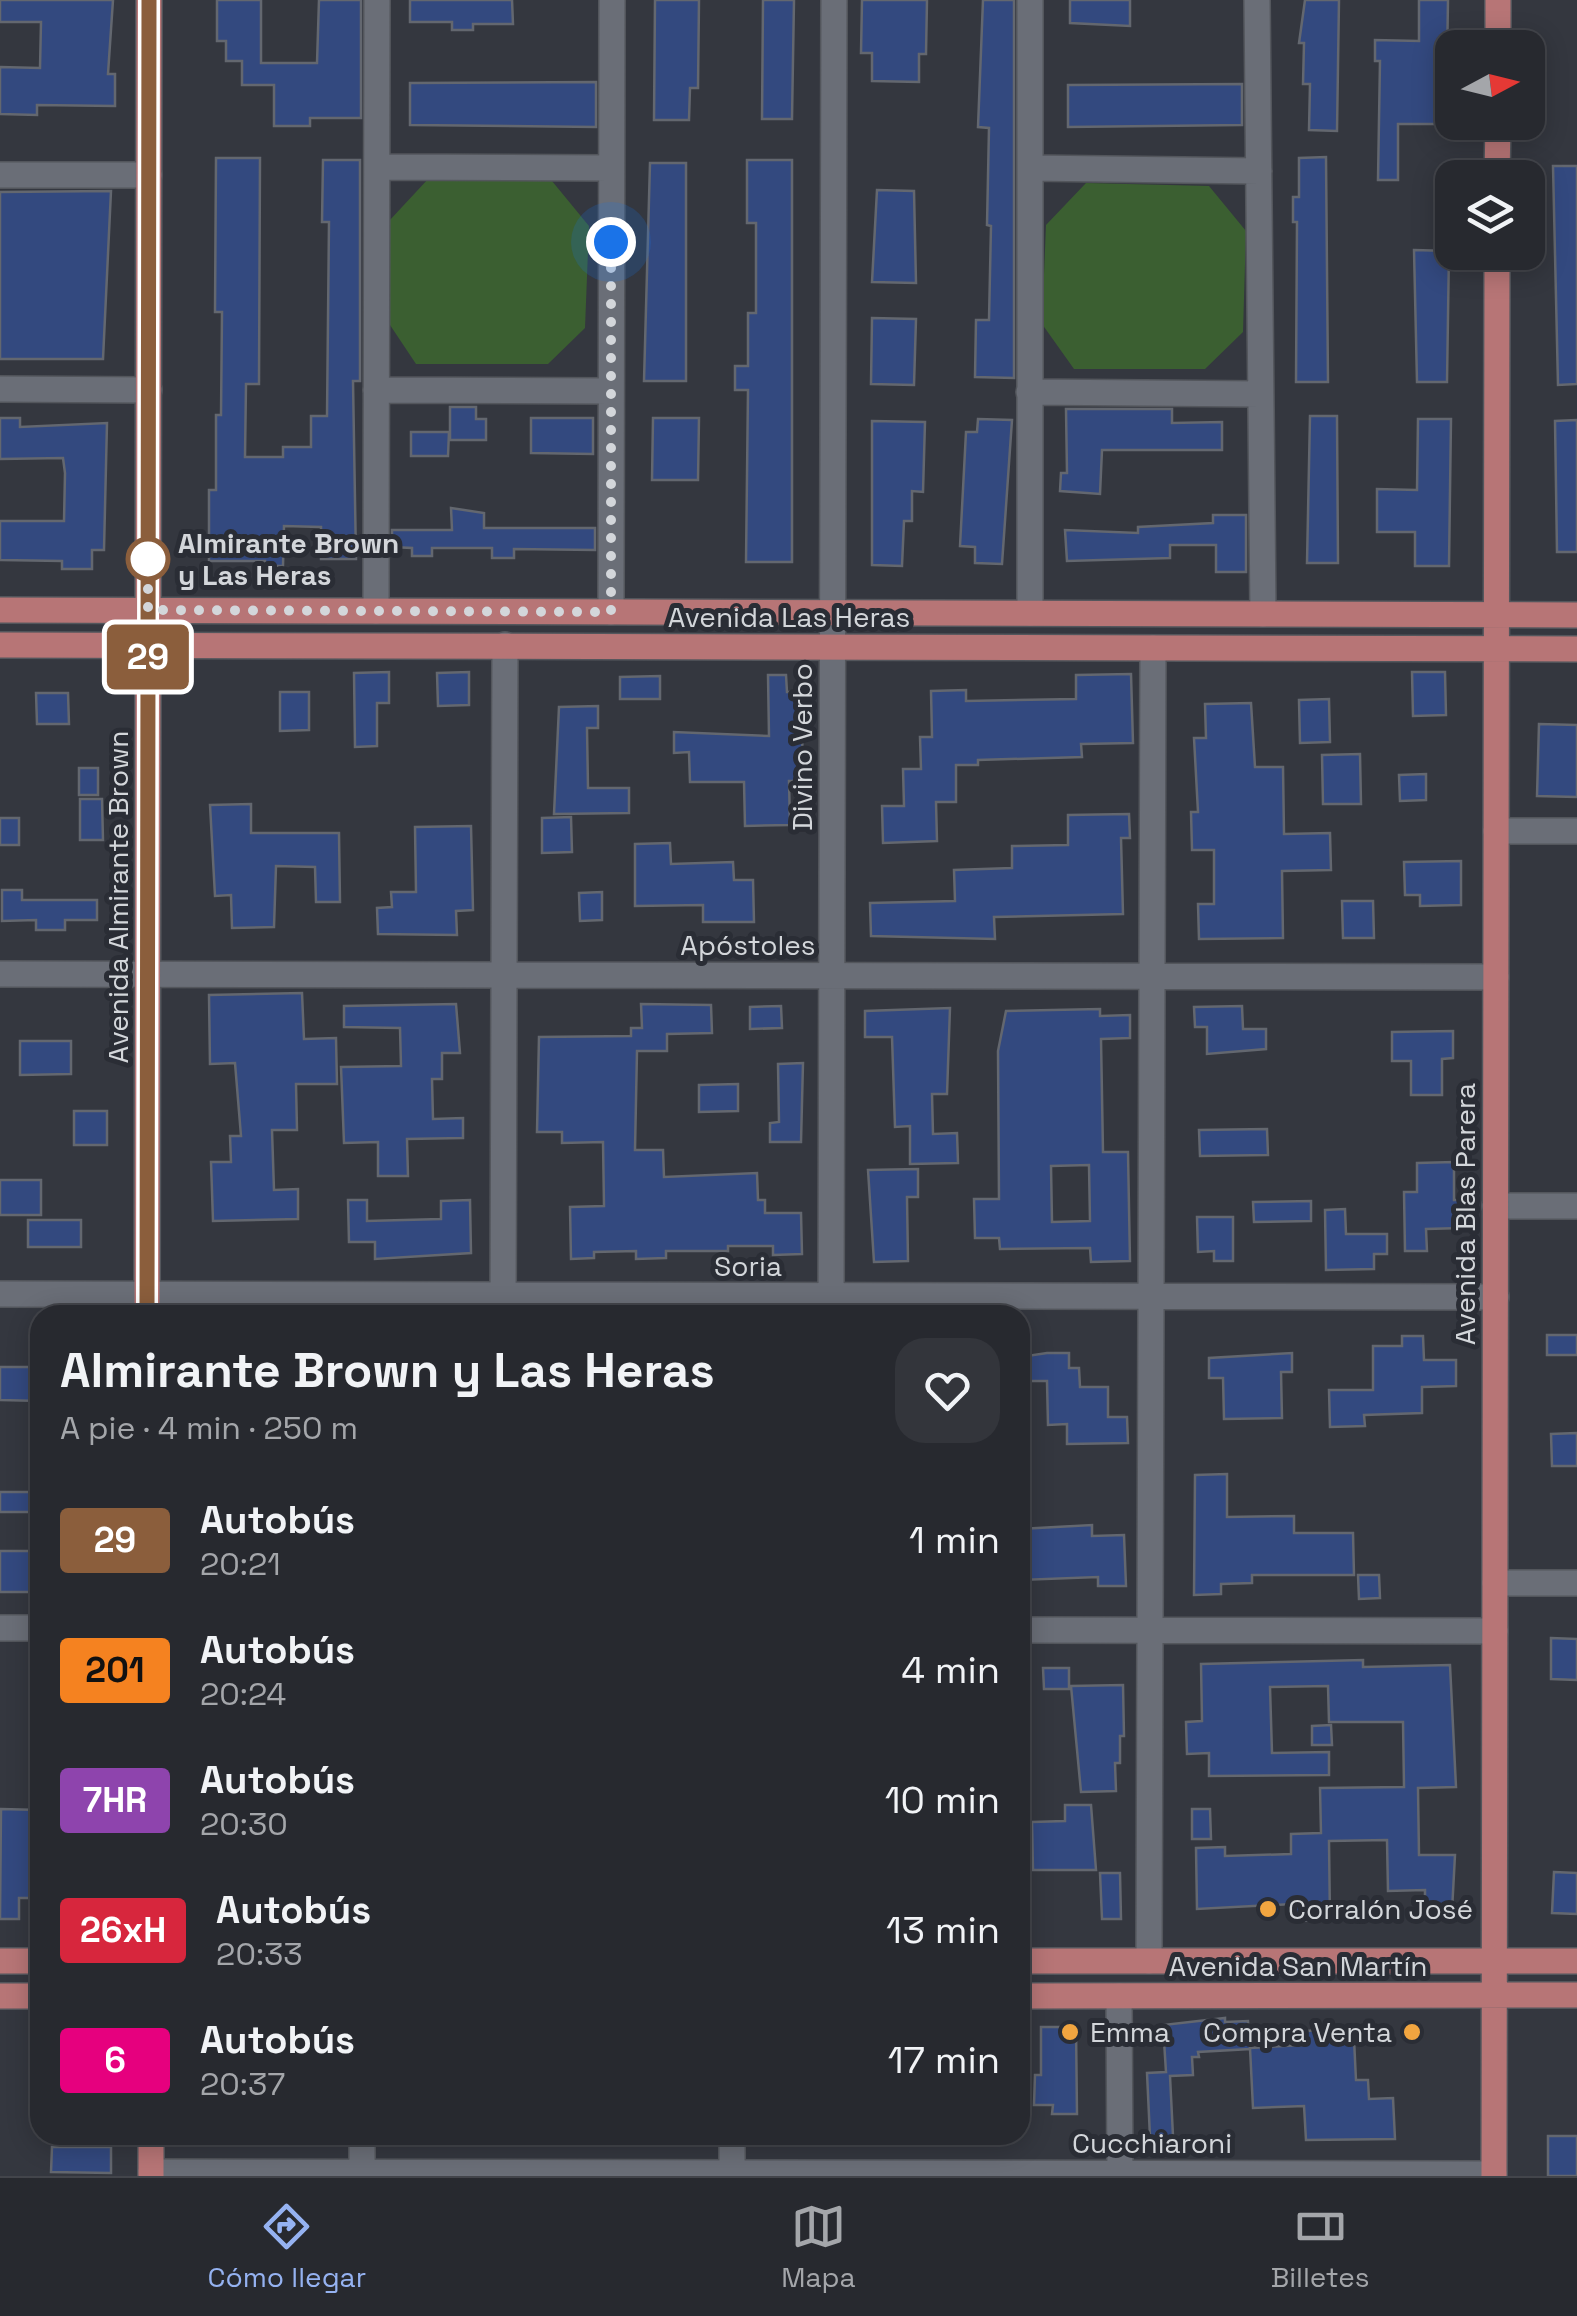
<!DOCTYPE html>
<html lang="es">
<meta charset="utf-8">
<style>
:root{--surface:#27292f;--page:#33353b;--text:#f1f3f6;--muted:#a4a6aa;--line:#43454b;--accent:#95b2f1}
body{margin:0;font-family:"Space Grotesk",sans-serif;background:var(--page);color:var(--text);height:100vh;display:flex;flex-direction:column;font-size:38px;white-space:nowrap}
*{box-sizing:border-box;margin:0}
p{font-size:32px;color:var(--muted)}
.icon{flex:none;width:55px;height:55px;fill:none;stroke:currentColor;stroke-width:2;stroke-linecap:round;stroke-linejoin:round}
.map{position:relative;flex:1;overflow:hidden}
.side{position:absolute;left:30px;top:1305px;width:1000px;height:840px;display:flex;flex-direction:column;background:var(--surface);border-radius:30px;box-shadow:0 5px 25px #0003,0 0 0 2px var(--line)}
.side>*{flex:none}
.badge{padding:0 20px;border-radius:8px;font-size:35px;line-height:65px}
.needle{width:65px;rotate:83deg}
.controls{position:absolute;left:1435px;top:30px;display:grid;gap:20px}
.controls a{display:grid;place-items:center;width:110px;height:110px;border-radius:20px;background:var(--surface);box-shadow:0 5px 25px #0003,0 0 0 2px var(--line);font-size:50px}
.you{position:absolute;width:50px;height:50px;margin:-25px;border:8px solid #fff;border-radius:50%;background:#1a73e8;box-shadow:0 0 0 15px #1a73e833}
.map>.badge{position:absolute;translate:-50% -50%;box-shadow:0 0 0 5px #fff}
.round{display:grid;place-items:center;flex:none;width:105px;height:105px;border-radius:30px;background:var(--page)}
.headline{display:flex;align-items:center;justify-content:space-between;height:170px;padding:0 30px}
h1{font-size:48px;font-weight:600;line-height:75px}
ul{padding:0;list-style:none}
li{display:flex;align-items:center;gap:30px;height:130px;padding:0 30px}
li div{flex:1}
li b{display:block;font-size:38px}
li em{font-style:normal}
li .badge{min-width:110px;font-weight:700;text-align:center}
.menu{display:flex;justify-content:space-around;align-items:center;height:140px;border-top:2px solid var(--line);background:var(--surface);font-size:28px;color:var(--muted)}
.menu a{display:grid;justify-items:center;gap:5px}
.menu .on{color:var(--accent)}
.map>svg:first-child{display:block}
</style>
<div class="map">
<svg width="1577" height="2176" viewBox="0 0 1577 2176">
<rect width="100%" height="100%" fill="#34373f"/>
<!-- green -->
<path fill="#3b5f31" d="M 429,178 L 552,181 L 589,226 L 585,328 L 548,364 L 416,364 L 386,319 L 389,221 Z
M 1086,183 L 1209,186 L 1246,231 L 1243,332 L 1205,369 L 1074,369 L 1042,324 L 1046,225 Z"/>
<!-- building -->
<path fill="#33497f" stroke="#63676f" stroke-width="2.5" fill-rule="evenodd" d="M 0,0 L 113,0 L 108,74 L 115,74 L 115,106 L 37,105 L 37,115 L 0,114 L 0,67 L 40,68 L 41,22 L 0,22 Z
M 217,0 L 261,0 L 261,63 L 317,63 L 319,0 L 361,0 L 361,118 L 310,118 L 310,126 L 274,126 L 274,85 L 242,85 L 242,61 L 226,61 L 226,41 L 217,41 Z
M 410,0 L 512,0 L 513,24 L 473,24 L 473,30 L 452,30 L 452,22 L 410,22 Z
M 655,0 L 699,0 L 698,88 L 690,88 L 689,120 L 654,120 Z
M 763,0 L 794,0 L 792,119 L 762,119 Z
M 862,0 L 927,0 L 926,54 L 919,54 L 919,82 L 872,81 L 872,53 L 861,53 Z
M 983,0 L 1014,0 L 1014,378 L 975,377 L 976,320 L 989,320 L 991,226 L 987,225 L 989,128 L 978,127 Z
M 1070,0 L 1130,0 L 1130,26 L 1070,23 Z
M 1305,0 L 1339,0 L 1337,131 L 1309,130 L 1310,84 L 1303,84 L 1304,43 L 1299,43 Z
M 1419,0 L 1448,0 L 1446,124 L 1398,124 L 1398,180 L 1378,180 L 1380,61 L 1375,61 L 1375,40 L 1419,41 Z
M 596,82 L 596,127 L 410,125 L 410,83 Z
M 1242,84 L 1242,125 L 1068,127 L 1068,85 Z
M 1326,157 L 1328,382 L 1296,382 L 1297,222 L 1293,222 L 1293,197 L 1299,197 L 1299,158 Z
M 216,158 L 260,158 L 259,384 L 246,384 L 245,457 L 283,457 L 283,447 L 311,447 L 311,416 L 327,416 L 329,222 L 322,222 L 323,160 L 360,160 L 360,381 L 353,381 L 356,559 L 321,559 L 321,527 L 284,526 L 283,566 L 265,566 L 265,561 L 209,561 L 209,490 L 216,490 L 216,415 L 221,415 L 222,312 L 215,312 Z
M 747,160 L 792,160 L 792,562 L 746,562 L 748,390 L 735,390 L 735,366 L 748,366 L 748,313 L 756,313 L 756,223 L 747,223 Z
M 650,163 L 686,163 L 686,381 L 644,381 Z
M 1553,166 L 1577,166 L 1577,384 L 1558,385 Z
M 877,190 L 914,191 L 916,283 L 872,282 Z
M 111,191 L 103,359 L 0,359 L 0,192 Z
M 1414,250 L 1449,251 L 1447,382 L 1417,382 Z
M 872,318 L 916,319 L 914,385 L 871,384 Z
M 450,407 L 476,407 L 476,419 L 486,419 L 486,440 L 450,440 Z
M 1066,409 L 1172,409 L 1172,423 L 1222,422 L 1222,450 L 1102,450 L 1100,494 L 1060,491 L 1061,473 L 1067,473 Z
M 1310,416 L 1337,416 L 1338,563 L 1307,563 Z
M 0,418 L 20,418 L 20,427 L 107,423 L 104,550 L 92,550 L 92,569 L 62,569 L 62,561 L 0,560 L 0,521 L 64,521 L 65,473 L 63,458 L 0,459 Z
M 531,418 L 593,418 L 593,454 L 531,453 Z
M 653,418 L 699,418 L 698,480 L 652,480 Z
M 978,419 L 1012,420 L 1002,564 L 975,563 L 975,547 L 960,546 L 966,432 L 977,432 Z
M 1418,419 L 1451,419 L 1449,566 L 1415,566 L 1415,532 L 1377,532 L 1377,489 L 1417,490 Z
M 1577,420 L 1577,552 L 1557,552 L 1555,421 Z
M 872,421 L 925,422 L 923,492 L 912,491 L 912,521 L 904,521 L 902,566 L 872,565 Z
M 411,432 L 449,432 L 448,456 L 411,456 Z
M 451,508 L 484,513 L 484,528 L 595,528 L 595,550 L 514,549 L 514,558 L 492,558 L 492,548 L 432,548 L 432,556 L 412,556 L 412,548 L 392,547 L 392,530 L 452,530 Z
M 1213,515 L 1246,515 L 1246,572 L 1216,572 L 1216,545 L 1170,545 L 1170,558 L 1067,561 L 1065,530 L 1138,533 L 1138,527 L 1213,523 Z
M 389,672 L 389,703 L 377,703 L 377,746 L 355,747 L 354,673 Z
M 469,672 L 469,705 L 438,706 L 437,673 Z
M 1412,672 L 1445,672 L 1446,715 L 1413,716 Z
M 1131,674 L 1133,743 L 1081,744 L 1082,757 L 978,760 L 978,765 L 956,765 L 956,802 L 936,802 L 937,841 L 883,843 L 882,806 L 904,806 L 903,769 L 921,769 L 920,737 L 932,737 L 931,691 L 966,690 L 966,701 L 1076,699 L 1076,675 Z
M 768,675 L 786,675 L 787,692 L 800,692 L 804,781 L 789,781 L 790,825 L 745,826 L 744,782 L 690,782 L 689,752 L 674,753 L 674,732 L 769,736 Z
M 660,676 L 660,699 L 620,699 L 620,677 Z
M 280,692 L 309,692 L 309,730 L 280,731 Z
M 36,693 L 68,693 L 69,724 L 37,724 Z
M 1329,699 L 1330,742 L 1300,743 L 1299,700 Z
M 1251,703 L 1255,767 L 1283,767 L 1284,834 L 1330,833 L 1331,870 L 1282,871 L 1283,938 L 1199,939 L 1198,904 L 1214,904 L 1214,850 L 1192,850 L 1191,812 L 1198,812 L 1194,738 L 1206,738 L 1205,704 Z
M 598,706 L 598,728 L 587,728 L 588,788 L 629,788 L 629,813 L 554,814 L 559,707 Z
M 1539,724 L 1577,725 L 1577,797 L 1537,796 Z
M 1360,754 L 1361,804 L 1323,804 L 1322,755 Z
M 79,768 L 98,768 L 98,795 L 79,795 Z
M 1426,774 L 1426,800 L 1400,801 L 1399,775 Z
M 80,799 L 102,799 L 103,840 L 80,840 Z
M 251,804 L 251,833 L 339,833 L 340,902 L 316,902 L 315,867 L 276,866 L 274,927 L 232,928 L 231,895 L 215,896 L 210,805 Z
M 1129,814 L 1130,838 L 1121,838 L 1123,914 L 994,917 L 995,939 L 871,936 L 870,903 L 955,901 L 954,870 L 1012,868 L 1012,846 L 1068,845 L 1068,815 Z
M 571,817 L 572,852 L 542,853 L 542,818 Z
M 0,818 L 19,818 L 19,845 L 0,845 Z
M 471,826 L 473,910 L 456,911 L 457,935 L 378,934 L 377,908 L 392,907 L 391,892 L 416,892 L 415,827 Z
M 670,843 L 671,864 L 733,862 L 734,880 L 753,880 L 754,922 L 703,922 L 703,905 L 635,906 L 635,844 Z
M 1461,861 L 1461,905 L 1420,906 L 1420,895 L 1405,895 L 1404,862 Z
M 2,890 L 22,890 L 22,900 L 97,900 L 97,920 L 65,920 L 65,930 L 36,930 L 36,920 L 2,921 Z
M 602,892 L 602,920 L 580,921 L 579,893 Z
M 1342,901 L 1373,901 L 1374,938 L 1343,938 Z
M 302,993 L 304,1039 L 336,1038 L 337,1084 L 296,1084 L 297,1130 L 272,1130 L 274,1190 L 298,1189 L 298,1219 L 213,1221 L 211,1162 L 231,1162 L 230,1136 L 241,1136 L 235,1063 L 210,1064 L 209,995 Z
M 456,1004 L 460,1053 L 442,1053 L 442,1079 L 432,1079 L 433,1119 L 463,1118 L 463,1138 L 407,1139 L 408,1176 L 378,1176 L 378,1142 L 344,1143 L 341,1067 L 401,1066 L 400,1028 L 344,1027 L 344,1006 Z
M 641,1004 L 711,1005 L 712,1033 L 667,1034 L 667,1051 L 637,1051 L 635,1150 L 663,1150 L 664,1177 L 757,1173 L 758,1200 L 765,1200 L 765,1213 L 801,1213 L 802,1254 L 773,1255 L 773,1246 L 728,1246 L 728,1251 L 666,1251 L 666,1258 L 636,1259 L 636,1251 L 594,1252 L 594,1258 L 571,1259 L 570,1207 L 604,1206 L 603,1142 L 562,1143 L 562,1132 L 537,1132 L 539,1037 L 631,1036 L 631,1028 L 642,1028 Z
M 781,1006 L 782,1028 L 750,1029 L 750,1007 Z
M 1242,1006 L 1243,1029 L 1266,1029 L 1266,1049 L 1207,1054 L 1207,1027 L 1195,1027 L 1194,1007 Z
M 950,1008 L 947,1094 L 932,1094 L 933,1134 L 957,1133 L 958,1163 L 910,1164 L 910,1126 L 895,1127 L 892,1037 L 865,1037 L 865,1011 Z
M 1100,1009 L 1100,1016 L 1130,1015 L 1130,1038 L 1101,1039 L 1103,1152 L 1128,1152 L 1130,1261 L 1091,1262 L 1090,1248 L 1000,1249 L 999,1238 L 975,1238 L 974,1199 L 999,1199 L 998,1051 L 1006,1011 ZM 1089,1165 L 1090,1221 L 1052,1222 L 1051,1166 Z
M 1453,1031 L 1453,1058 L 1442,1059 L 1442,1095 L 1411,1095 L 1411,1061 L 1392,1061 L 1392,1032 Z
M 20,1041 L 71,1041 L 71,1074 L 20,1075 Z
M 803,1063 L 801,1142 L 770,1142 L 770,1123 L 779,1122 L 778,1064 Z
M 738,1084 L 738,1111 L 699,1112 L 699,1085 Z
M 74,1111 L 107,1111 L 107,1145 L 74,1145 Z
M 1267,1129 L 1268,1155 L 1200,1156 L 1199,1130 Z
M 1454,1162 L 1454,1200 L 1461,1200 L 1462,1228 L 1426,1229 L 1427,1251 L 1405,1251 L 1404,1192 L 1417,1192 L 1417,1163 Z
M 918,1169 L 918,1197 L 907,1197 L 908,1261 L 874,1262 L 868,1170 Z
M 0,1180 L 41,1180 L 41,1215 L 0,1215 Z
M 348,1200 L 367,1200 L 367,1221 L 441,1219 L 441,1201 L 470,1200 L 471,1253 L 375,1259 L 375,1242 L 349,1242 Z
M 1311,1201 L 1311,1221 L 1254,1222 L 1253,1202 Z
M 1345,1209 L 1346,1234 L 1387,1234 L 1387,1254 L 1374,1254 L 1374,1269 L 1326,1270 L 1325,1210 Z
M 1197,1217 L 1233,1217 L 1233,1261 L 1214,1261 L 1214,1251 L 1198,1252 Z
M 28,1220 L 81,1220 L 81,1247 L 28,1247 Z
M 1547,1335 L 1577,1335 L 1577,1355 L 1547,1355 Z
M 1402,1336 L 1423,1336 L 1424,1360 L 1456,1360 L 1456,1386 L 1422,1387 L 1422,1413 L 1364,1415 L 1365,1426 L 1330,1427 L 1329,1390 L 1373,1390 L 1373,1346 L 1402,1346 Z
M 1047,1353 L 1069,1353 L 1069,1368 L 1079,1368 L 1080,1387 L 1108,1387 L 1108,1417 L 1127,1417 L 1128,1443 L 1067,1444 L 1067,1424 L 1048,1425 L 1047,1381 L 1020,1381 L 1020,1357 Z
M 1292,1353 L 1292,1372 L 1281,1372 L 1282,1418 L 1224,1419 L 1223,1378 L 1209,1378 L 1209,1358 Z
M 0,1367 L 40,1367 L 40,1401 L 0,1400 Z
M 1577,1433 L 1577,1466 L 1552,1466 L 1551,1434 Z
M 1227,1474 L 1227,1517 L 1294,1516 L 1294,1533 L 1353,1533 L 1354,1575 L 1252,1575 L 1252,1583 L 1221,1584 L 1221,1594 L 1194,1595 L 1195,1475 Z
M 0,1492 L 40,1492 L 40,1512 L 0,1512 Z
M 1092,1525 L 1092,1536 L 1124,1535 L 1126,1586 L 1098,1586 L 1098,1577 L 1020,1580 L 1020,1529 Z
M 0,1551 L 30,1551 L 30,1592 L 0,1592 Z
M 1358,1575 L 1379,1575 L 1380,1598 L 1359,1599 Z
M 1551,1638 L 1577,1639 L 1577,1680 L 1551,1679 Z
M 1363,1660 L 1363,1667 L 1450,1665 L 1456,1787 L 1418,1788 L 1419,1855 L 1455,1855 L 1452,1911 L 1425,1912 L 1425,1890 L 1388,1891 L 1387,1840 L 1329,1841 L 1330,1920 L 1293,1921 L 1292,1904 L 1197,1909 L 1196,1848 L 1225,1847 L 1225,1856 L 1291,1854 L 1291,1834 L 1321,1833 L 1320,1788 L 1404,1787 L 1403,1722 L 1329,1722 L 1328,1686 L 1270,1687 L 1272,1753 L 1329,1752 L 1329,1775 L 1209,1776 L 1209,1753 L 1187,1754 L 1186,1722 L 1202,1721 L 1201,1664 Z
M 1043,1668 L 1069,1668 L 1069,1689 L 1044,1689 Z
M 1123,1685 L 1124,1736 L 1120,1736 L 1120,1763 L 1115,1763 L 1116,1791 L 1081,1792 L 1071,1686 Z
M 1331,1725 L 1332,1745 L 1312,1745 L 1312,1726 Z
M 1065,1805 L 1091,1805 L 1096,1870 L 1033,1870 L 1032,1822 L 1065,1821 Z
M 1,1809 L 40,1810 L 40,1898 L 19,1898 L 19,1919 L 0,1919 Z
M 1192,1809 L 1210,1809 L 1211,1839 L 1192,1839 Z
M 1554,1872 L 1577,1873 L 1577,1914 L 1552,1913 Z
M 1100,1873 L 1120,1873 L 1121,1919 L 1102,1919 Z
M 1225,2018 L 1225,2022 L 1248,2021 L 1250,2049 L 1198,2052 L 1199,2057 L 1192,2057 L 1193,2075 L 1170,2076 L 1173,2136 L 1150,2137 L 1147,2073 L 1166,2072 L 1163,2025 Z
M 1041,2027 L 1076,2027 L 1077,2114 L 1052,2114 L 1053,2105 L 1034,2105 L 1035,2075 L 1041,2075 Z
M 1329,2030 L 1330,2040 L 1354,2039 L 1356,2080 L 1368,2080 L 1369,2099 L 1393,2098 L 1395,2139 L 1306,2140 L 1304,2106 L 1253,2108 L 1250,2048 L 1302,2045 L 1302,2031 Z
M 1548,2136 L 1577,2136 L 1577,2176 L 1548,2176 Z
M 52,2147 L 111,2147 L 111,2173 L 51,2172 Z"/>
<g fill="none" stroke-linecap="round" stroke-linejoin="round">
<defs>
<path id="minor" d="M 1257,0 L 1263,614
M 377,167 L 611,168
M 1030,168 L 1259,171
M 0,175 L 149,175
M 0,389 L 149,390
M 376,390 L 611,391
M 1029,392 L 1260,394
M 376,611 L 377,0
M 611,612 L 612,0
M 1030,613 L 1030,0
M 1496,831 L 1577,831
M 0,974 L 1496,977
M 1495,1206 L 1577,1206
M 0,1294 L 1496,1297
M 503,1315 L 505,645
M 831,1315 L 834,0
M 1495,1583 L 1577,1583
M 0,1628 L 40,1628
M 1020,1630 L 1495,1631
M 1149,1961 L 1153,648
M 1119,1996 L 1120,2176
M 151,2172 L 1494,2174
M 362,2176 L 362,2135
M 732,2176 L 732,2135"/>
<path id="major" d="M 1498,48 L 1498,0
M 1497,178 L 1498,122
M 0,610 L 1577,615
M 0,645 L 1577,649
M 147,1315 L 149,0
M 0,1961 L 40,1961
M 1020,1961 L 1577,1961
M 0,1996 L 40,1996
M 1020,1996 L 1577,1995
M 151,2135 L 151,2176
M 1494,2176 L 1497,252"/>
</defs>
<!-- minor casing -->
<use href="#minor" stroke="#53565c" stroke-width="28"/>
<!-- major casing -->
<use href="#major" stroke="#53565c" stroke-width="28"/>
<!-- minor -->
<use href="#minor" stroke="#6a6e77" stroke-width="25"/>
<!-- major -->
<use href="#major" stroke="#b77576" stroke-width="25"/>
</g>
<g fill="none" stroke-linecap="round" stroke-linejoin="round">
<defs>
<path id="line" d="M 147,1315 L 149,0"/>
</defs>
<!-- line casing -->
<use href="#line" stroke="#fff" stroke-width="22"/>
<!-- line -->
<use href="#line" stroke="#8b5e3c" stroke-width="15"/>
<!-- walk -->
<path stroke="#d3d6da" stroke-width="10" stroke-dasharray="0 18" d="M 148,559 L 148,556 L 148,610 L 611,612 L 611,242"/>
</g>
<!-- markers -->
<circle fill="#fff" stroke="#8b5e3c" stroke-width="5" cx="148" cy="559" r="20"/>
<g fill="#f1a540" stroke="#2a2d35" stroke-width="4">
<circle cx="1268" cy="1909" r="10"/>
<circle cx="1070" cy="2032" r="10"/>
<circle cx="1412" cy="2032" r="10"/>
</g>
<g text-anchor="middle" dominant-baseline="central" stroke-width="10" stroke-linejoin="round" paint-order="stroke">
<!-- stop labels -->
<g font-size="28" font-weight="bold" fill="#d3d6da" stroke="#2a2d35" text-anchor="start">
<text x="178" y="543">Almirante Brown<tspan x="178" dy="32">y Las Heras</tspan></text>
</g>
<!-- street labels -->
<g font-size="28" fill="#d3d6da" stroke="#2a2d35">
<text x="789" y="617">Avenida Las Heras</text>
<text transform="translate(802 747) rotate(-90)">Divino Verbo</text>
<text transform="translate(118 897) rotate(-90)">Avenida Almirante Brown</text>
<text x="748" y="945">Apóstoles</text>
<text transform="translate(1465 1214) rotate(-90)">Avenida Blas Parera</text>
<text x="748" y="1266">Soria</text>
<text x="1298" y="1966">Avenida San Martín</text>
<text x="1152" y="2143">Cucchiaroni</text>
</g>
<!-- poi labels -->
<g font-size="28" fill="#d3d6da" stroke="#2a2d35" text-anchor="start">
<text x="1288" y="1909">Corralón José</text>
<text x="1090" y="2032">Emma</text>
<text x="1392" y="2032" text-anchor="end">Compra Venta</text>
</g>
</g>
</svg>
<div class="controls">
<a><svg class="needle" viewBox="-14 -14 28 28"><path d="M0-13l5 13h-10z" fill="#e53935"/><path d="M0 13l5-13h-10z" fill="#a4a6aa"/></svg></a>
<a><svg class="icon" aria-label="layers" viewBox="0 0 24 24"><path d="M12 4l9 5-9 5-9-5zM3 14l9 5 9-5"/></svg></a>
</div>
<div class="you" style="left:611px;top:242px"></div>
<b class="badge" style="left:148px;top:657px;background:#8b5e3c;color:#fff">29</b>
<section class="side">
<div class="headline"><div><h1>Almirante Brown y Las Heras</h1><p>A pie · 4 min · 250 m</p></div><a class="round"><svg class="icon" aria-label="heart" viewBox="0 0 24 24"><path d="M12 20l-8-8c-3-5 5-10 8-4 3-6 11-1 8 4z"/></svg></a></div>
<ul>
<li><span class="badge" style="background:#8b5e3c;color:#fff">29</span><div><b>Autobús</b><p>20:21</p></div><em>1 min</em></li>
<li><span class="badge" style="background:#f58220;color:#111">201</span><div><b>Autobús</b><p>20:24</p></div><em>4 min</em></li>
<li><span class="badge" style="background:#8e44ad;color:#fff">7HR</span><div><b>Autobús</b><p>20:30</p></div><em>10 min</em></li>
<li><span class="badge" style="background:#d7263d;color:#fff">26xH</span><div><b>Autobús</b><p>20:33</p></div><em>13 min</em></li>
<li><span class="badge" style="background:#e6007e;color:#fff">6</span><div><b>Autobús</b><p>20:37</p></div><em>17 min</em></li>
</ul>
</section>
</div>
<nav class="menu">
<a class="on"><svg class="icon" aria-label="directions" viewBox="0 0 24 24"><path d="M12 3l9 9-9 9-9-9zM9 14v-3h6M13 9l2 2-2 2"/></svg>Cómo llegar</a>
<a><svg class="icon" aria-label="map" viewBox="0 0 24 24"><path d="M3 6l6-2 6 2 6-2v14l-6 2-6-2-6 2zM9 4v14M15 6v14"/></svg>Mapa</a>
<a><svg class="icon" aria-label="tickets" viewBox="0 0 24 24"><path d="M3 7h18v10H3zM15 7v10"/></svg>Billetes</a>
</nav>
